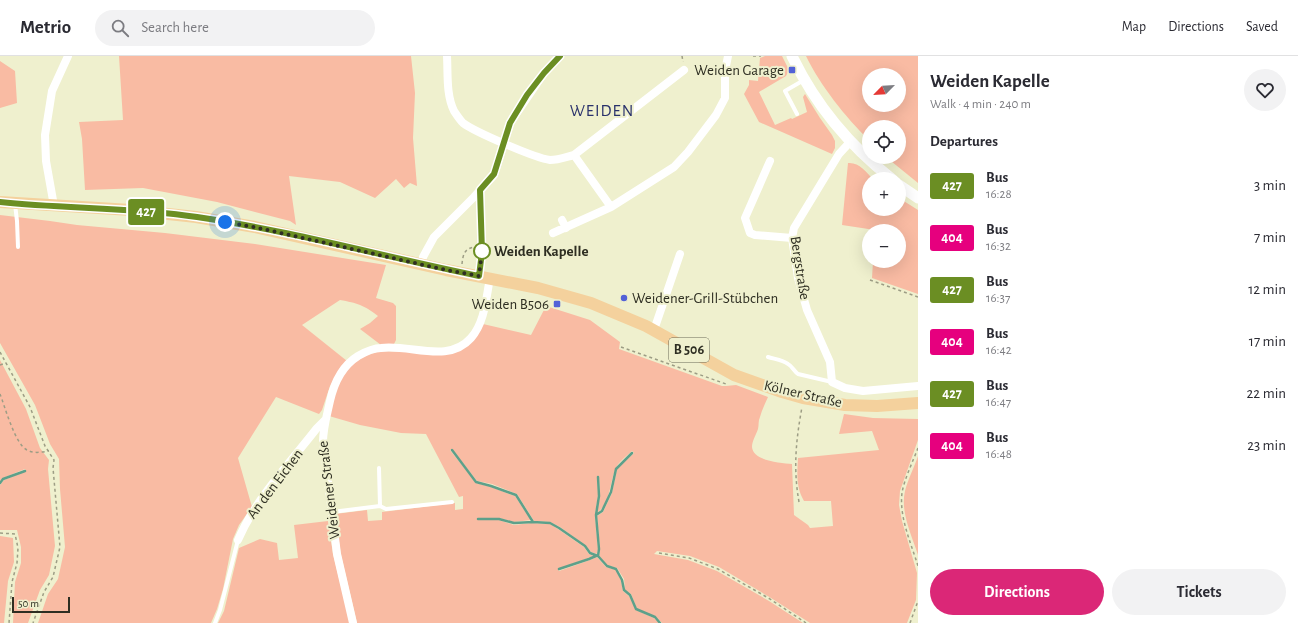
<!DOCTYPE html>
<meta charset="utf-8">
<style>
:root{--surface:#fff;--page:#f2f2f3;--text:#2b2b33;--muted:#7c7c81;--line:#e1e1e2;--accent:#db2777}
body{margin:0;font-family:"Alegreya Sans",sans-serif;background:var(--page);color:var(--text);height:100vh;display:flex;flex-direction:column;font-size:15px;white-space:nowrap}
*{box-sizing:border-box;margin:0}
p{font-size:13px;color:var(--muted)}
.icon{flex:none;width:22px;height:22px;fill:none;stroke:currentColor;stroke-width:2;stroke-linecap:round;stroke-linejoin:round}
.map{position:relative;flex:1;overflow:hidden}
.details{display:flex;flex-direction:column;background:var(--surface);width:380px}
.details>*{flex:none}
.badge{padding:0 8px;border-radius:3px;font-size:14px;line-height:26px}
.needle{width:26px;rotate:246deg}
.fabs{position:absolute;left:862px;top:12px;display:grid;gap:8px}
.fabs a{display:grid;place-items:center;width:44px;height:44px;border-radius:50%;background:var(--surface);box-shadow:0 4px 16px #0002;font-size:20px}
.scale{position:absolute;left:12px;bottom:10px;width:58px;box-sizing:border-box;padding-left:4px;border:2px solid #2e2e22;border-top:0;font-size:11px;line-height:14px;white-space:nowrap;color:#2e2e22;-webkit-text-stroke:3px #eff0ce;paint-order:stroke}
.you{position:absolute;width:20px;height:20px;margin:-10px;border:3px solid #fff;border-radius:50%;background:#1a73e8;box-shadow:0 0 0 6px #1a73e833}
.map>.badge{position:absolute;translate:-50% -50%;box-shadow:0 0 0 2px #fff}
h2{padding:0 12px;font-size:15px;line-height:36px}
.round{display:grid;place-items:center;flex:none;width:42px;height:42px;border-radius:21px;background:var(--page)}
.head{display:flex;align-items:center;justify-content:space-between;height:68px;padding:0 12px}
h1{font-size:19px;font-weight:600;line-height:30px}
.button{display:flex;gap:8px;margin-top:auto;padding:8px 12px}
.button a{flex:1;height:46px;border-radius:24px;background:var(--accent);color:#fff;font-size:16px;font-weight:600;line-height:46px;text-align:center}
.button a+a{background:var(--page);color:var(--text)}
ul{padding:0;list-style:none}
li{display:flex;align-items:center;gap:12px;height:52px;padding:0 12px}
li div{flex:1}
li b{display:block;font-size:15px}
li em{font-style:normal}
li .badge{min-width:44px;font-weight:700;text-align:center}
header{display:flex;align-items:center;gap:24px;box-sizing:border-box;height:56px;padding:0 20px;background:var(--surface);border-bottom:1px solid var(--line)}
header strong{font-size:19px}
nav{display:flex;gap:22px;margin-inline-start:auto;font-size:14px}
.search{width:280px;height:36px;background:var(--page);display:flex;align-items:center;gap:10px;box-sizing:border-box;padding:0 14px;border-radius:22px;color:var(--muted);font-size:15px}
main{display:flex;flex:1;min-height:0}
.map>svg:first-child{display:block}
</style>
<header>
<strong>Metrio</strong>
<div class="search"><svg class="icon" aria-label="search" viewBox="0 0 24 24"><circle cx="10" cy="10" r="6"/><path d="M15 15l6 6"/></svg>Search here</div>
<nav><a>Map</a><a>Directions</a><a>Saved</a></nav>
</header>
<main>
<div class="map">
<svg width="918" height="567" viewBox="0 0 918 567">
<rect width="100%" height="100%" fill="#eff0ce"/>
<!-- green -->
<path fill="#f9bba3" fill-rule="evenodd" d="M 119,0 L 411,0 L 415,37 L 413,82 L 417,130 L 410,127 L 404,132 L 396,123 L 375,142 L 340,126 L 289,120 L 296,169 L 290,165 L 217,146 L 143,132 L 85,134 L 82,83 L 79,66 L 123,64 Z
M 765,0 L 782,0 L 789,14 L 786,20 L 759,36 L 775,69 L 791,62 L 792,63 L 807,56 L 803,41 L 805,38 L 820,62 L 832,79 L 835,85 L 835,92 L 832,98 L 759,66 L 744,38 L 749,29 L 749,24 L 758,25 L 760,2 Z
M 806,0 L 918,0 L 918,127 L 886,101 L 899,101 L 899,71 L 869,71 L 869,84 C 846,62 820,29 806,0 ZM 869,19 L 899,19 L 899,49 L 869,49 Z
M 0,5 L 15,15 L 17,47 L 0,52 Z
M 848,107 C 859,106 866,116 873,123 L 869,123 L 869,153 L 899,153 L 899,142 L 918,154 L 918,238 L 872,222 L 873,205 L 899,205 L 899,175 L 875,175 L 875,174 L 842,169 Z
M 0,159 L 50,165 L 77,169 L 165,177 L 255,188 L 386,209 L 376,242 L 393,247 L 396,250 L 396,284 L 394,288 L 381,289 L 360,273 L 370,267 L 378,260 C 364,249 357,247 340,244 L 302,269 L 347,305 L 330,330 L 322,354 L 319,358 L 276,341 L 238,402 L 252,451 L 239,469 L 233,483 L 223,533 L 217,553 L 211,567 L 38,567 L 48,538 L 58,523 L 65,491 L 60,433 L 59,403 L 50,388 L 35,349 L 0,287 Z
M 546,250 L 590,264 L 620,286 L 619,293 L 722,330 L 726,330 L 736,329 L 768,341 C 765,348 762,354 760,361 C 758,365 759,369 758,373 C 756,379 752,385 752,391 C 753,405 781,407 792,408 L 794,459 L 808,469 L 810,472 L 833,470 L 831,445 L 804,445 C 796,431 797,418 798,402 L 879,394 L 872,375 L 839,378 L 844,358 L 873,362 L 918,363 L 918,384 L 900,435 L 899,449 L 902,465 L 917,517 L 916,544 L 907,567 L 810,567 L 771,542 L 719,511 L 690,500 L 657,495 L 654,498 L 688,504 L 717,515 L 769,545 L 803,567 L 662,567 L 655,560 L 637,553 L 631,538 L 625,534 L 624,523 L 617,512 L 607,509 L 599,500 L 600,493 L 597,460 L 603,456 L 612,437 L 617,413 L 634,397 L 632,395 C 627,400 617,407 615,414 C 610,427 610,448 597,457 L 600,440 L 599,420 L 597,420 L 598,439 L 595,459 L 598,493 L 597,498 L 591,496 L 586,490 L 560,471 L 550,466 L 534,465 L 517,438 L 492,428 L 477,425 L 452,393 L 450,394 L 476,427 L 491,431 L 515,440 L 531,464 L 514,466 L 499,462 L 477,462 L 477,464 L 499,464 L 514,469 L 531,467 L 550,468 L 558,473 L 584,491 L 589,498 L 594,500 L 558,513 L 559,515 L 590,504 L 597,501 L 606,511 L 616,514 L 621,524 L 623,535 L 629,540 L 636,554 L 654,562 L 659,567 L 357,567 L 341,499 L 335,458 L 367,454 L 368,465 L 382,464 L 382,456 L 455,447 L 455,454 L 463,453 L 463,440 L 459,441 L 426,378 L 401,377 L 360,369 L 329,360 L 336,331 L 348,312 L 363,300 L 381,295 L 449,297 L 483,268 L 531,279 Z
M 0,304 L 26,353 L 40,392 L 49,404 L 48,413 L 55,490 L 49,519 L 40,534 L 28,567 L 13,567 L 15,526 L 21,507 L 21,491 L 17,474 L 0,474 L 0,429 L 4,424 L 26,415 L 25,413 L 3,422 L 0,425 Z
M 918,400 L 918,499 C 912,480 900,456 905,435 C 908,423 914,412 918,400 Z
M 328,465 L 333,498 L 350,567 L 218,567 L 224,555 L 239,492 L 260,483 L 277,487 L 279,504 L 298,502 L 294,469 Z
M 0,480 L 13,482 L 14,506 L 8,525 L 4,567 L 0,567 Z"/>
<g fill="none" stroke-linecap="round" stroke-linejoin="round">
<!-- stream -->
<path stroke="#5ea08a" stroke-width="2.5" d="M 452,394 L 476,426 L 491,430 L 516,439 L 533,466 L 550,467 L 559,472 L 585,490 L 590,497 L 598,500 L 607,510 L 616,513 L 622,524 L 624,534 L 630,539 L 636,553 L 655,561 L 660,567
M 0,427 L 3,423 L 25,415
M 596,459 L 599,440 L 598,421
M 478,463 L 499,463 L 514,467 L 533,466
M 598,500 L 599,493 L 596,459 L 602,455 L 611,436 L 616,413 L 632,397
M 559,513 L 589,503 L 596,500"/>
<!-- path -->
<path stroke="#9d9d85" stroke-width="1.5" stroke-dasharray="3 3" stroke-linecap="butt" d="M 682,0 L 683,6
M 753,0 L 761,0
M 462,208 C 463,199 464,193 474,191
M 870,224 L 918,241
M 621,291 L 726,328 L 728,328
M 0,296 L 30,351 L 45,390 L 54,404 L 53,412 L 60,491 L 53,521 L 44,536 L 33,567
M 0,309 L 6,307
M 0,338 C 5,351 15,388 27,394 C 34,398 42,396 49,395
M 918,392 C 913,405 904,424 902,437 C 899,461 911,487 918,510
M 799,446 C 793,412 796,384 802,351
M 0,477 L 15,478 L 18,492 L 17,507 L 12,526 L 9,567
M 659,497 L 689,502 L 718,513 L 770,543 L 806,567
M 910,567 L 918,545"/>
<!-- service -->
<path stroke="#fff" stroke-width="4" d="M 797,58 L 785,35 L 804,24
M 15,148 L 17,165 L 18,191
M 768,301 C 774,303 783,304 788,308 C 792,310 794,315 798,318 L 832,326
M 380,450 L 386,453 L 452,446
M 332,456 L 380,450 L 379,412
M 215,567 L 220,554 L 238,484"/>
<!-- minor -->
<path stroke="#fff" stroke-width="8" d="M 447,0 C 448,17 446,39 454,55 C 456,58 460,64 463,67 C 475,76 535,102 550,104 C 558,104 566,101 574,99 L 684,14
M 850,86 L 839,98 L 794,172 L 792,182 L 798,222 L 807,254 L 830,306 L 832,326 L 845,332 L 863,335 L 918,330
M 574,99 L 611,151 L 674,111 L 688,96 L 716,59 L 725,42 L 725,15 L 728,0
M 770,105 L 745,162 L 750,177 L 755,179 L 792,182
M 54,150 L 46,105 L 45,79 L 52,35 L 68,0
M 562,164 L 566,172
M 553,177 L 611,151
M 422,208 L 423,201 L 434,181 L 474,141 L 494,119 L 510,67 L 544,17 L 560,0
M 479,220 L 482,196 L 480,135
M 654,274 L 680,198
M 238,484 C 256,442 289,408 317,372 L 325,364
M 353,567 L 337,498 L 323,386 C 323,372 327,359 330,345 C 334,327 342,310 358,300 C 365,296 373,292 381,292 C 411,288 448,308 471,282 C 485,266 486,242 490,222"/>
<!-- secondary -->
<path stroke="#fff" stroke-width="11" d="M 792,0 C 815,48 850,90 892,123
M 899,129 L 918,142"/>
<!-- primary -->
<path stroke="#f4d19d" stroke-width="12" d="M 0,146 L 131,154 L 196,161 L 255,171 L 446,214 L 538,232 L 591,247 L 646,270 L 734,319 L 782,336 L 803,342 L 845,349 L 877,350 L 918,347"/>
</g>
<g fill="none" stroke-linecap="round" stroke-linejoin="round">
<defs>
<path id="line" d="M 0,146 C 65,153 132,151 197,161 C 292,175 385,201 479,220 L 482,196 L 480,134 L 494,118 L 510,67 L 527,39 L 544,17 L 560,0"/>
</defs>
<!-- line casing -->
<use href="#line" stroke="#fff" stroke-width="9"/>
<!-- line -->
<use href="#line" stroke="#6b8e23" stroke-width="6"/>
<!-- walk -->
<path stroke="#2e2e22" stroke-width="4" stroke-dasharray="0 7.2" d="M 225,166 L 254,171 L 446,214 L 479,220 L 482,195"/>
</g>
<!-- markers -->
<g fill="#5261d7" stroke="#eff0ce" stroke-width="1.5">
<rect x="788" y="10" width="8" height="8" rx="2"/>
<circle cx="624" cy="242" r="4"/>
<rect x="553" y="244" width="8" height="8" rx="2"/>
</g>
<circle fill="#fff" stroke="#6b8e23" stroke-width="2" cx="482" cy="195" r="8"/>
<g text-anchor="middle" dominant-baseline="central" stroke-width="4" stroke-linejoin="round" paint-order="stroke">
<!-- shield labels -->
<rect fill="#eff0ce" stroke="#686856" stroke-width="1" x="669" y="282" width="40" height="24" rx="3"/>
<g font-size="14" font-weight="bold" fill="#2e2e22">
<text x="689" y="294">B 506</text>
</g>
<!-- poi labels -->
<g font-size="15" fill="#2e2e22" stroke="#eff0ce" text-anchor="end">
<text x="784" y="14">Weiden Garage</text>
<text x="632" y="242" text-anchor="start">Weidener-Grill-Stübchen</text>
<text x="549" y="248">Weiden B506</text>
</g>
<!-- stop labels -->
<g font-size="15" font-weight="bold" fill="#2e2e22" stroke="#eff0ce" text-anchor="start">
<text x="494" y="195">Weiden Kapelle</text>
</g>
<!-- street labels -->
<g font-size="15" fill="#2e2e22" stroke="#eff0ce">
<text transform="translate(800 212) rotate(81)">Bergstraße</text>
<text transform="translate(803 338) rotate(13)">Kölner Straße</text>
<text transform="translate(275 428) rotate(-53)">An den Eichen</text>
<text transform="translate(329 434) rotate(-97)">Weidener Straße</text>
</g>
<!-- quarter labels -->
<g font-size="17" letter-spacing="1" fill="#29316b" stroke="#eff0ce">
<text x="602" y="54">WEIDEN</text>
</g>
</g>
</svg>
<div class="fabs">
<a><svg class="needle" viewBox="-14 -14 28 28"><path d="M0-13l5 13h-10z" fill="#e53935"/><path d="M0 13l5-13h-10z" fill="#7c7c81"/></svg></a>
<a><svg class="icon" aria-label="locate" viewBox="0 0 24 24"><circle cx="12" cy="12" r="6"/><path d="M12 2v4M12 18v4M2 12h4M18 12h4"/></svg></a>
<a>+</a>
<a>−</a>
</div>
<div class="scale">50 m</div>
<div class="you" style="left:225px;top:166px"></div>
<b class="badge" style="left:146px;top:156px;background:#6b8e23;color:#fff">427</b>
</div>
<section class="details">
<div class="head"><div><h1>Weiden Kapelle</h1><p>Walk · 4 min · 240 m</p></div><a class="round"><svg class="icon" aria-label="heart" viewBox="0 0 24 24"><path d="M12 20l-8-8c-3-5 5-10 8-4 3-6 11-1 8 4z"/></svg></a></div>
<h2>Departures</h2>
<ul>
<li><span class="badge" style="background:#6b8e23;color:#fff">427</span><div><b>Bus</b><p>16:28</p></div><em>3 min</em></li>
<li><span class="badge" style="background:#e6007e;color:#fff">404</span><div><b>Bus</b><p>16:32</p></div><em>7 min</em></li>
<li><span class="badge" style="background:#6b8e23;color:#fff">427</span><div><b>Bus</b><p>16:37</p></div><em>12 min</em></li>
<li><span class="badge" style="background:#e6007e;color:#fff">404</span><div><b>Bus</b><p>16:42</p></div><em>17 min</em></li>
<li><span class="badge" style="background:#6b8e23;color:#fff">427</span><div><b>Bus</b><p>16:47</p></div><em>22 min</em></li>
<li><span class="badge" style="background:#e6007e;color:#fff">404</span><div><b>Bus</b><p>16:48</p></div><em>23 min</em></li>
</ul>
<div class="button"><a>Directions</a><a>Tickets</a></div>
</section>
</main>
